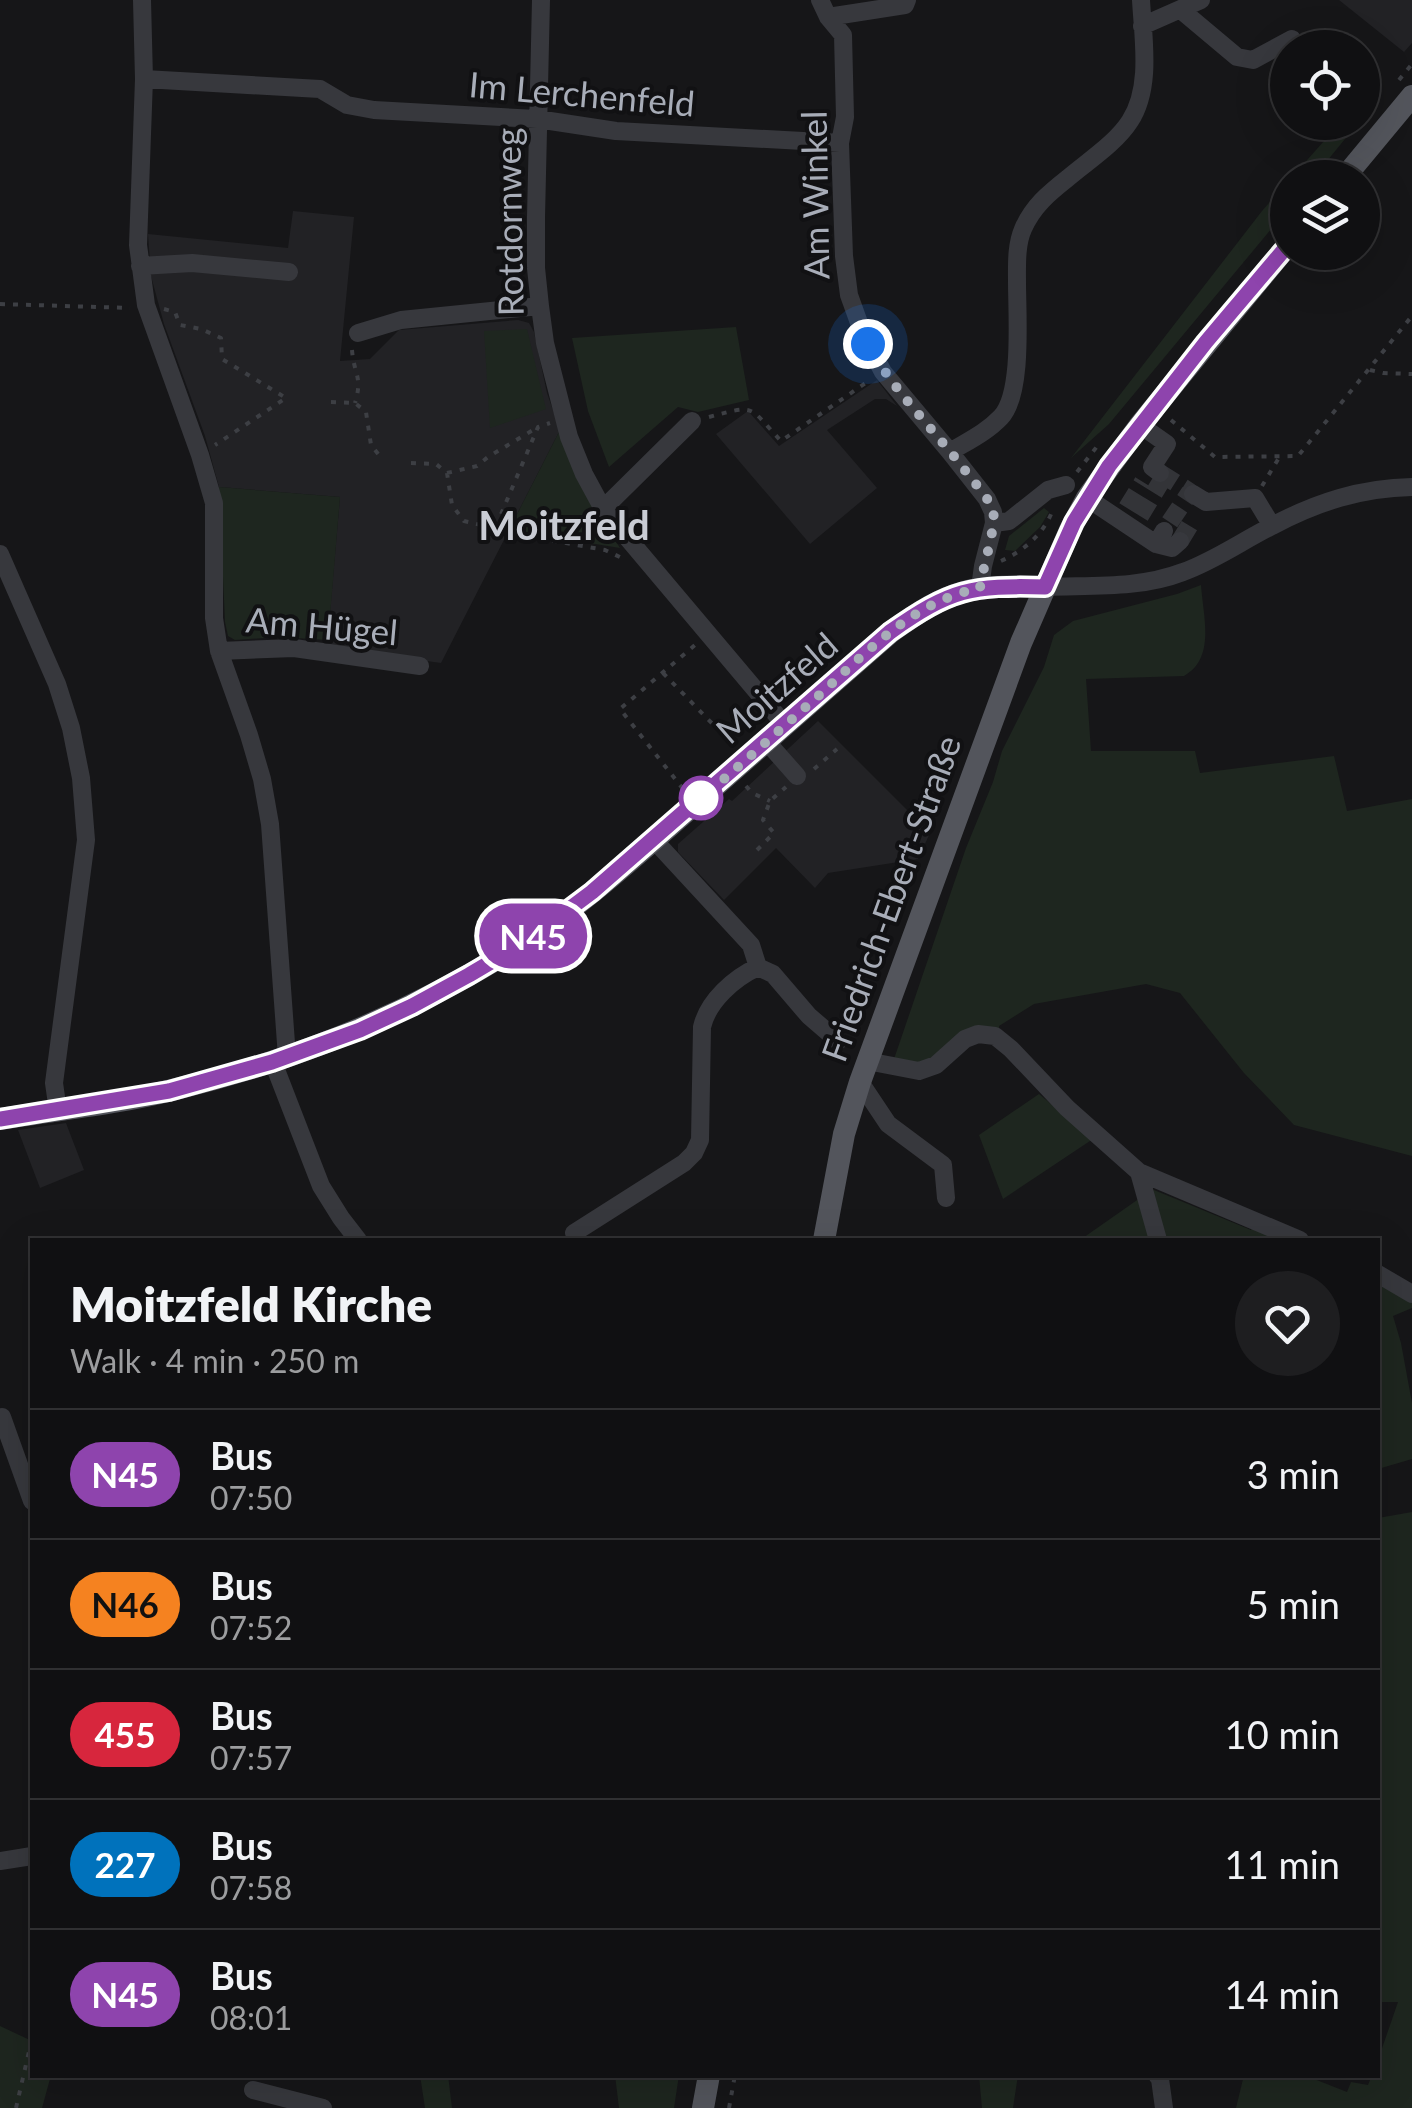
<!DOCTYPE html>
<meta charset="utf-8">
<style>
:root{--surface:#101012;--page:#1e1e20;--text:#f1f3f6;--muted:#9c9d9f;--line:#303032}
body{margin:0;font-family:Lato,sans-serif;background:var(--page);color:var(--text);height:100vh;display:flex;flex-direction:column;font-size:38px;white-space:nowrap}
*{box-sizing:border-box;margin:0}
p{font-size:32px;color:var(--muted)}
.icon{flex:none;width:55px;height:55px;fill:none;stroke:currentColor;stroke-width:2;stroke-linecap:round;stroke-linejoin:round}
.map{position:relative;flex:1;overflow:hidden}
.side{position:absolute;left:30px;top:1238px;width:1350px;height:840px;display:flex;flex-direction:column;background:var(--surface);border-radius:0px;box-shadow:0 10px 40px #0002,0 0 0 2px var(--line)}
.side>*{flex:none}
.badge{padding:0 20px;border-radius:32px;font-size:35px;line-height:65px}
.buttons{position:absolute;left:1270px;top:30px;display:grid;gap:20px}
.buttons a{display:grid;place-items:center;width:110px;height:110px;border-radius:50%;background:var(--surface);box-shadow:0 10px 40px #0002,0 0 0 2px var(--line);font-size:50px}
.you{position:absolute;width:50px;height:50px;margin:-25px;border:8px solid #fff;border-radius:50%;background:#1a73e8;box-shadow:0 0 0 15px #1a73e833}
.map>.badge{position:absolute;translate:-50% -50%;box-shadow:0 0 0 5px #fff}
.round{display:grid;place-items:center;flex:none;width:105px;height:105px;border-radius:52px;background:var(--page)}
.summary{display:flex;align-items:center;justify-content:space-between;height:170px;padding:0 40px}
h1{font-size:48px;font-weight:800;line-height:75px}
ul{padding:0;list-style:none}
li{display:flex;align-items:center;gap:30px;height:130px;padding:0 40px;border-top:2px solid var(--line)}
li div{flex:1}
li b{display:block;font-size:38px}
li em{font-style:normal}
li .badge{min-width:110px;font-weight:700;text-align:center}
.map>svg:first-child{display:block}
</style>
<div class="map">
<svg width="1412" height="2108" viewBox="0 0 1412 2108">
<rect width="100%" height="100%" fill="#161618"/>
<!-- built -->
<path fill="#222225" d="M 1339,0 L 1412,0 L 1412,43 L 1404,52 Z
M 293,211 L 354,217 L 340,361 L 370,359 L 399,330 L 518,320 L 529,323 L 534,332 L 547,393 L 560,430 L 441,663 L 327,647 L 340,497 L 219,487 L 205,436 L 164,324 L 151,276 L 148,234 L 288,248 Z
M 877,380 L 897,406 L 886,399 L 875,399 L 827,430 L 877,488 L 810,544 L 716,434 L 748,411 L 779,446 Z
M 818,721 L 930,833 L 918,859 L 828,873 L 815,888 L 776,848 L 724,900 L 678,852 L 678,844 L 729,799 L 732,801 Z
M 66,1123 L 84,1170 L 40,1188 L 18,1130 Z"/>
<!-- green -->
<path fill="#1e261f" d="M 1340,123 L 1358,123 L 1314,177 L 1292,177 Z
M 1287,182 L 1287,210 L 1109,424 L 1071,458 L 1262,211 Z
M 736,327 L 749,400 L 698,412 L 678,407 L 609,467 L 588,411 L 572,338 Z
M 527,329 L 546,409 L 490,428 L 484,331 Z
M 560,430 L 579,482 L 620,548 L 509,530 Z
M 219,487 L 340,497 L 328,640 L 279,637 L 235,640 L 228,636 L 225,622 Z
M 1044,508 L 1049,512 L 1040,527 L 1015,551 L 1005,550 L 1009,536 Z
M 1201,585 C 1203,616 1216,658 1184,676 L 1086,679 L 1091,751 L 1195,751 L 1200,773 L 1334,756 L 1347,811 L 1412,799 L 1412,1156 L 1294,1125 L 1244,1073 L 1180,993 L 1146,984 L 1034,1004 L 999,1026 L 999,1031 L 919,1068 L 893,1062 L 966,848 L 993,782 L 1002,751 L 1044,667 L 1054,635 L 1073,621 L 1177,594 Z
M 1039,1094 L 1093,1139 L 1003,1199 L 979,1135 Z
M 1154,1190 L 1251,1230 L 1253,1228 L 1282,1240 L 1163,1240 L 1151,1192 Z
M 1140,1198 L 1153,1240 L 1080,1240 Z
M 1378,1282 L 1412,1303 L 1412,1308 L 1393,1316 L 1401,1343 L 1412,1403 L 1412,1459 L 1378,1469 Z
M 1412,1512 L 1412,2108 L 1236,2108 L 1244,2075 L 1304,2075 L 1347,2092 L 1351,2082 L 1368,2085 L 1372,2075 L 1378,2075 L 1378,2060 L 1398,2002 L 1378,2002 L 1378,1518 Z
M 0,2026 L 32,2041 L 32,2075 L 51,2075 L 42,2108 L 0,2108 Z
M 420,2075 L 448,2075 L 452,2108 L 425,2108 Z
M 615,2075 L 679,2075 L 674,2108 L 619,2108 Z
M 979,2075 L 1018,2075 L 1013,2108 L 982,2108 Z"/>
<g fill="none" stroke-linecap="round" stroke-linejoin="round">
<!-- minor-tunnel -->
<path stroke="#333438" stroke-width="18" stroke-dasharray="18 9" stroke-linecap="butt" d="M 1160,473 L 1190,492 L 1164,531
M 1127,508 L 1143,482
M 1140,516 L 1165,475
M 1180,541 L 1194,518"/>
<!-- path -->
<path stroke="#3d3f44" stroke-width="4" stroke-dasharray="5 8" stroke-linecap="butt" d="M 1399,80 L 1412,64
M 1319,178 L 1326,168
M 1277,229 L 1288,216
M 0,304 L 130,308
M 164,309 L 175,312 L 180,325 L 201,329 L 221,338 L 222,359 L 286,398 L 215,445
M 352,350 C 354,375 363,377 355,403
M 1370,370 L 1383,373 L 1412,374
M 331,402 L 355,403 L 366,412 L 371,445 L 383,460
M 709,417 C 757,404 748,406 781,441 L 870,380
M 1171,420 L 1215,457 L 1298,456 L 1412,316
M 411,463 L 436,464 L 447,473 L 452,505 L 464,521 L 532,537 L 605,550 L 622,558
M 1077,472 L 1099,444
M 447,473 L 477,466 L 488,457 L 538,427
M 1262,486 L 1280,456
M 496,526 L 538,427 L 550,423
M 1001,561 C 1024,551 1045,533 1053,509
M 663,673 L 733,745
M 814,769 L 837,749
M 746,786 L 752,793 L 770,801
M 683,789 L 620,709 L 695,645
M 757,850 L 774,833 L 763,820 L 770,801 L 786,787
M 16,2108 L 30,2047
M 729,2108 L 735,2075"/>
<!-- minor -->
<path stroke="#37383d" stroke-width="18" d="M 142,0 L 144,79 L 138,245 L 146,305 L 200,455 L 214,503 L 214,618 L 219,651 L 249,735 L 262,779 L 270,824 L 287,1057
M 541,0 L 536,217 L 536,268 L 540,306 L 545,343 L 569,437 L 584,474 L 603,509 L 785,725
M 820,0 L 828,17 L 843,35 L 845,117 L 840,143 L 844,256 L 849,295 L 863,334 L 883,372 L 950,452 L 987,499 L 993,512 L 994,523 L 983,566 L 980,588
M 1181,10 L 1237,57 L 1253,60 L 1292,39
M 828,17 L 905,5 L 907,0
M 1142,26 L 1201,0
M 144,79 L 320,89 L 347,105 L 374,110 L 537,119 L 616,131 L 840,143
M 140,266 L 192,263 L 289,272
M 358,333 L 401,320 L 540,306
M 1140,425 L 1167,444 L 1152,467 L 1160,473
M 950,452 C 968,441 987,432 1001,417 C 1023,394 1017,315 1017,282 C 1017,265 1016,245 1023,229 C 1033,206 1049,193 1068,178 C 1088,161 1116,143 1130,121 C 1152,87 1143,38 1141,0
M 1193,494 L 1206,502 L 1255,498 L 1272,526
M 1087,498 L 1156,544 L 1164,531
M 603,509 L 692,421
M 994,523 L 1009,521 L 1048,490 L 1066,485
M 1156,544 L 1172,548 L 1180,541
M 0,554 L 57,684 L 71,728 L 81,778 L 86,840 L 54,1083 L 58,1111
M 1045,587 C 1091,585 1139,589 1183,572 C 1214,561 1242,541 1272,526 C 1317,502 1361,488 1412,487
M 219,651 L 294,648 L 420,666
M 767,742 L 797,776
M 654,840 L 751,945 L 758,967 L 773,974 L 809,1016 L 838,1041
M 867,1061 L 919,1071 L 936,1065 L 965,1039 L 978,1034 L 995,1036 L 1011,1049 L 1067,1108 L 1139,1172 L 1300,1240
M 273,1062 L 321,1186 L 341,1218 L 358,1240
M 860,1082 L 888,1124 L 943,1165 L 946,1198
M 1139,1172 L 1158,1240
M 574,1233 L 684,1163 L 694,1153 L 700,1140 L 702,1027 C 708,1001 734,978 758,967
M 1378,1274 L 1412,1294
M 2,1417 L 32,1501
M 0,1861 L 32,1856
M 1157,2075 L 1160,2079 L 1164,2108
M 253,2090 L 323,2108"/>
<!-- major -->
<path stroke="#53555c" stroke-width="22" d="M 1344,178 L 1412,96
M 0,1119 C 57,1110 116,1104 172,1090 C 298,1060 417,1011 526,941 C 581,905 631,860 680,817 C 750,756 820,694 891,632 C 951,588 971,585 1045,587
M 824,1240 L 844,1134 L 860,1082 L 1021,643 L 1070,530 L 1087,498 L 1140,425 L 1288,245
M 703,2108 L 709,2075"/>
</g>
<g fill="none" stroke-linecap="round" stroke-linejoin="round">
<defs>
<path id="line" d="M 0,1119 L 169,1091 L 272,1062 L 360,1030 L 412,1006 L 469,975 L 528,940 L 592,892 L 890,632 C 951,589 971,585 1045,587 L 1074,522 L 1109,466 L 1206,342 L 1288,245"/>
</defs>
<!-- line casing -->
<use href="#line" stroke="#fff" stroke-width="22"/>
<!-- line -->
<use href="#line" stroke="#8e44ad" stroke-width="15"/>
<!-- walk -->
<path stroke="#a8adb8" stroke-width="10" stroke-dasharray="0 18" d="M 701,798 L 699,800 C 739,767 777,732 816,698 C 865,654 913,601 980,588 C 982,570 997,524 993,512 C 989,497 976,485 967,473 C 934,429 894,392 868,344"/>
</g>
<!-- markers -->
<circle fill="#fff" stroke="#8e44ad" stroke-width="5" cx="701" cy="798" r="20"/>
<g text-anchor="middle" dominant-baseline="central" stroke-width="8" stroke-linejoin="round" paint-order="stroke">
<!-- street labels -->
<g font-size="35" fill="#a8adb8" stroke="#111113">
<text transform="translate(582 93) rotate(5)">Im Lerchenfeld</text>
<text transform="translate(814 195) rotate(-91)">Am Winkel</text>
<text transform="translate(508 222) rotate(-91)">Rotdornweg</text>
<text transform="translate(322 625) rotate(5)">Am Hügel</text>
<text transform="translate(776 687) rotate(-41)">Moitzfeld</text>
<text transform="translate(890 898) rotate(-70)">Friedrich-Ebert-Straße</text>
</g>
<!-- quarter labels -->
<g font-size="40" font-weight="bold" fill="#c9ccd4" stroke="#111113">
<text x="564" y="525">Moitzfeld</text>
</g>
</g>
</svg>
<div class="buttons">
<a><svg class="icon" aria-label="locate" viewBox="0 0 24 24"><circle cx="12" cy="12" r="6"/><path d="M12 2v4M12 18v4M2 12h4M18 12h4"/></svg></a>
<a><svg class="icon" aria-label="layers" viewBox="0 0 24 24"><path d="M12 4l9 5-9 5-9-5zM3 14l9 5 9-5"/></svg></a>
</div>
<div class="you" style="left:868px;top:344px"></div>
<b class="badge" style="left:533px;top:936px;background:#8e44ad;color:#fff">N45</b>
<section class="side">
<div class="summary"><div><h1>Moitzfeld Kirche</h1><p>Walk · 4 min · 250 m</p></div><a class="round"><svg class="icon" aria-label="heart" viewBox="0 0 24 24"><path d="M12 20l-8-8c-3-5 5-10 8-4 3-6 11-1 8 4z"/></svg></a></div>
<ul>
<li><span class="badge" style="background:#8e44ad;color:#fff">N45</span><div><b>Bus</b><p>07:50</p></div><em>3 min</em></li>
<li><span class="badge" style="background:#f58220;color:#111">N46</span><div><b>Bus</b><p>07:52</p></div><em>5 min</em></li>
<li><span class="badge" style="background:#d7263d;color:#fff">455</span><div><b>Bus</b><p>07:57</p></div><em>10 min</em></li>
<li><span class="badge" style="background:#0072bc;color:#fff">227</span><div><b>Bus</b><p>07:58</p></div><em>11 min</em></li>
<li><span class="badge" style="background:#8e44ad;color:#fff">N45</span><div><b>Bus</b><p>08:01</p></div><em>14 min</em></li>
</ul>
</section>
</div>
